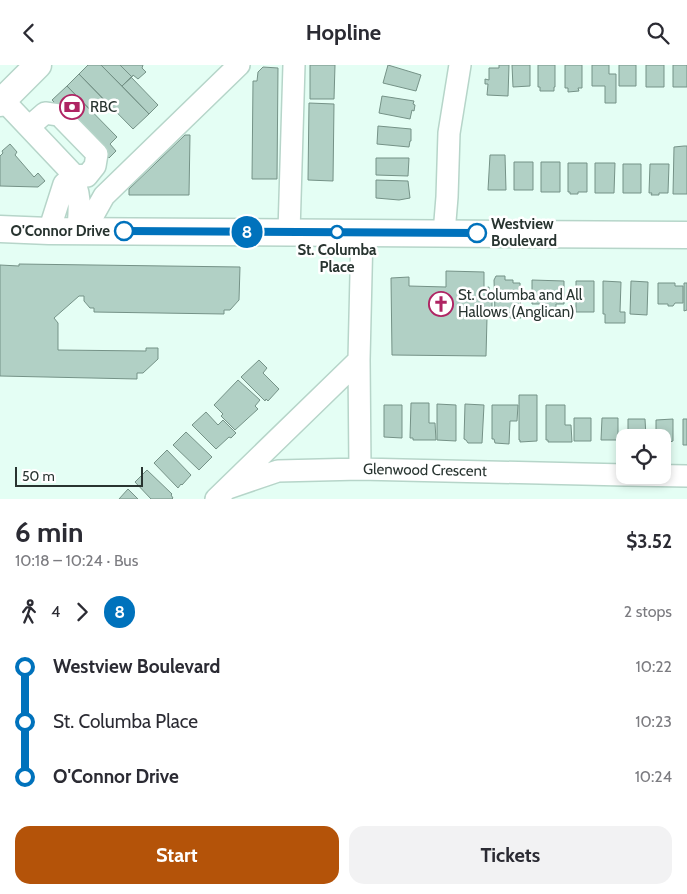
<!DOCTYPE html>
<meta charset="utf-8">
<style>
:root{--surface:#fff;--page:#f2f2f3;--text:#2b2b33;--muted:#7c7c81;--accent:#b45309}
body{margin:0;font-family:Cabin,sans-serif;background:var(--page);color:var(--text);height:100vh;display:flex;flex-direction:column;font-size:19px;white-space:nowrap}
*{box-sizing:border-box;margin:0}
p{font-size:16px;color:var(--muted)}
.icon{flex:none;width:28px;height:28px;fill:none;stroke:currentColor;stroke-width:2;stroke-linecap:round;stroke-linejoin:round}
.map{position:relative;height:434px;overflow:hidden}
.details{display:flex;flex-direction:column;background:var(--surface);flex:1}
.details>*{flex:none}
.badge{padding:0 10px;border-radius:16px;font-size:18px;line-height:32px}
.buttons{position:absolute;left:616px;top:364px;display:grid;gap:10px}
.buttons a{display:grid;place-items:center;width:55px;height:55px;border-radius:10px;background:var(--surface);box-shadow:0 2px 8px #0003;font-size:25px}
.scale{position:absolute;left:15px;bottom:12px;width:128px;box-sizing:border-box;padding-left:5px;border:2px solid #283430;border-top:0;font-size:14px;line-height:18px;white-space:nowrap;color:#283430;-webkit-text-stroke:4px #fff;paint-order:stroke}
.map>.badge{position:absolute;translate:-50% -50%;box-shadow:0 0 0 2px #fff}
.legs{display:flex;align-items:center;gap:8px;height:55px;padding:0 15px;font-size:16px}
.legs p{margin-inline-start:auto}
.headline{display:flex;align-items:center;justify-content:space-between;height:85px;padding:0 15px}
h1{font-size:28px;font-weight:800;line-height:38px}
.primary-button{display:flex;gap:10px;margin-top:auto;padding:10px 15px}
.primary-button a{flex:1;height:58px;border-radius:15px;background:var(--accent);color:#fff;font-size:20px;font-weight:800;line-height:58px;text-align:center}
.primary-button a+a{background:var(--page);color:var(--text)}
ul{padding:0 15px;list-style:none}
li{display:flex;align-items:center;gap:18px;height:55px;font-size:19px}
li i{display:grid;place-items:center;width:8px;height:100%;margin:0 6px;background:currentColor}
li i::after{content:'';width:12px;height:12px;margin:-6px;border:4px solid;border-radius:50%;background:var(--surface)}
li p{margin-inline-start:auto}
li:first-child i{background:linear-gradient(#0000 50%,currentColor 0)}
li:last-child i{background:linear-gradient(currentColor 50%,#0000 0)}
header{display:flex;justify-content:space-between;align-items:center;height:65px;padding:0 15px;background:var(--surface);font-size:22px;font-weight:800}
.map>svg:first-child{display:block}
</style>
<header><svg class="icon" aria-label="back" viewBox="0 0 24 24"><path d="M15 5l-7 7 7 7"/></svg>Hopline<svg class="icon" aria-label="search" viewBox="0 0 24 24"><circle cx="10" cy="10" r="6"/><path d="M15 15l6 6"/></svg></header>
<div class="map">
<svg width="687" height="434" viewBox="0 0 687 434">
<rect width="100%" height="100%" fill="#e4fef4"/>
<!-- building -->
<path fill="#b1d0c5" stroke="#759287" d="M 88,0 L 101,0 L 149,49 L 133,64 L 79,9 Z
M 101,0 L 120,0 L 132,12 L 122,21 Z
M 120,0 L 143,0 L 142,3 L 146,7 L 138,14 L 133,10 L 132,12 Z
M 310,0 L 335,0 L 334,34 L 310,34 Z
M 388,0 L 421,10 L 416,26 L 383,18 Z
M 499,0 L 509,0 L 508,31 L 487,30 L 488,19 L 485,19 L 485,14 L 489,15 L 489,3 L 499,3 Z
M 512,0 L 530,0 L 530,21 L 513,22 Z
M 538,0 L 555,0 L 555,22 L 554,22 L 554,26 L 540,26 L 540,22 L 538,22 Z
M 565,0 L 582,0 L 582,23 L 578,23 L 579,26 L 568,27 L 568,23 L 565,23 Z
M 592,0 L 609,0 L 609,9 L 616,9 L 616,38 L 605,38 L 605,21 L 592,21 Z
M 619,0 L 636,0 L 636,21 L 619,21 Z
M 646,0 L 664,0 L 664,22 L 646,22 Z
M 673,0 L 687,0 L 687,22 L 673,22 Z
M 263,2 L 278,3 L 277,114 L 252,114 L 253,16 L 257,16 L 258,7 Z
M 79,9 L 106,37 L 94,49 L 67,21 Z
M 131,12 L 158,40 L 149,49 L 122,21 Z
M 67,21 L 117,72 L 110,79 L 116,86 L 109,93 L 52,35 Z
M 382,31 L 414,36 L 413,39 L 415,40 L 414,46 L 412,45 L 410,54 L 379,48 Z
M 309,38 L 334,39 L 333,116 L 308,115 Z
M 378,61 L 411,64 L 411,76 L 410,76 L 409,82 L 377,79 Z
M 185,70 L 190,70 L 189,130 L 129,130 L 129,124 Z
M 10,79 L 17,87 L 15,90 L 34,112 L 38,108 L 45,116 L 38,122 L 0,121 L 0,91 L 3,88 L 2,86 Z
M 684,81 L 687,81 L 687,129 L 673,129 L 674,82 Z
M 490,90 L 505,90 L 506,125 L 488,125 Z
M 376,93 L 409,93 L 408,111 L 376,110 Z
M 514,97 L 533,97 L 533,125 L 514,125 Z
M 541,97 L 560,97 L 560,127 L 541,127 Z
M 568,98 L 587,98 L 587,127 L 578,127 L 578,129 L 570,129 L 570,127 L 568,127 Z
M 595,98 L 615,98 L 614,128 L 595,128 Z
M 623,99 L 641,99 L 641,128 L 623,128 Z
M 650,99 L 669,99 L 668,128 L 659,128 L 659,130 L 651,130 L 652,128 L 649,128 Z
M 376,115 L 408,116 L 410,133 L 399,135 L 376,133 Z
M 19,199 L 240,202 L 239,235 L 230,245 L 224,245 L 224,249 L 94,247 L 94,243 L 90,243 L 84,236 L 84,231 L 79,231 L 54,253 L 58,258 L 58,285 L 146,286 L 146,283 L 158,283 L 158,294 L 143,308 L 137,308 L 137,314 L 0,311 L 0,200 L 19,201 Z
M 446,206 L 484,207 L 484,223 L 489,222 L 489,227 L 492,227 L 492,250 L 488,250 L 487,253 L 486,291 L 392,290 L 391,213 L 409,212 L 409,221 L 446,222 Z
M 496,211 L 505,211 L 505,215 L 513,215 L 513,218 L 520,218 L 521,253 L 510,253 L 510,248 L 495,248 L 494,215 Z
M 532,215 L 564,216 L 564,239 L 556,239 L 556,245 L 548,244 L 548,239 L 532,239 Z
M 576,216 L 594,216 L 594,247 L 576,247 Z
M 603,216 L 621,217 L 620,247 L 625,247 L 625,258 L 605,258 L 605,249 L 603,249 Z
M 631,216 L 648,217 L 647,250 L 630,249 Z
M 658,218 L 675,218 L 675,221 L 683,221 L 683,238 L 675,238 L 673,241 L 668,241 L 668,239 L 658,239 Z
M 684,218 L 687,218 L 687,245 L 684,246 Z
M 259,295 L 267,303 L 263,308 L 279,324 L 268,336 L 266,334 L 265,336 L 241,312 Z
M 238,315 L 260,335 L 255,341 L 258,344 L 235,365 L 221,351 L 223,349 L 214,340 Z
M 519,330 L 537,330 L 537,376 L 520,377 L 520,375 L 519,375 Z
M 411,338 L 429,338 L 429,358 L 435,358 L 436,375 L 413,375 L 413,373 L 410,373 Z
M 437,339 L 456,340 L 456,376 L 437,375 Z
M 465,339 L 484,340 L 482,378 L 468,378 L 466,375 L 464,374 Z
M 384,340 L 402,340 L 402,373 L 384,372 Z
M 492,340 L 518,340 L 517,356 L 510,356 L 509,379 L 495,378 L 494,374 L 492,374 Z
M 546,340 L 565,340 L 565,360 L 571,360 L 572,377 L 548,377 L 548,375 L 546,375 Z
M 206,347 L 218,360 L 223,355 L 236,368 L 231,373 L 229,372 L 216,384 L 192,360 Z
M 574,353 L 591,353 L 591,376 L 574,376 Z
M 602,353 L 618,353 L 618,375 L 601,375 Z
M 628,354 L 645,354 L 646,372 L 628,372 Z
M 673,354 L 673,376 L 670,377 L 670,378 L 664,378 L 663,376 L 662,380 L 662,372 L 656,372 L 656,355 Z
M 683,354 L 687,354 L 687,380 L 683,380 Z
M 186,367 L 212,392 L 199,405 L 173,380 Z
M 167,385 L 191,410 L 182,420 L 181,419 L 178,423 L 154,398 Z
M 147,405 L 172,429 L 171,430 L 173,433 L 172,434 L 151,434 L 135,417 Z
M 128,424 L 138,434 L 119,434 Z"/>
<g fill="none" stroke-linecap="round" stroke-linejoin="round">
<defs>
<path id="minor" d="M 3,35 L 74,110 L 87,111 L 95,101 L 97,89 L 59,50 L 45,48 L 30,61
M 72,113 C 82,128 79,148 78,165
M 85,165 L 104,131 L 239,0
M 49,166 L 64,119 L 74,110
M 289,167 L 294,0
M 444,168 L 447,132 L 449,68 L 460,0
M 360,404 L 359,295 L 362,167
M 628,410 L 687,411
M 228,423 L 278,406 L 360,404 L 625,410
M 216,434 L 359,295"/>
<path id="major" d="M 0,38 L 38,0
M 0,164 L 49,166 L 687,170"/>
</defs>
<!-- minor casing -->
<use href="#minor" stroke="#b6d5c9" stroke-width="24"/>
<!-- major casing -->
<use href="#major" stroke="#b6d5c9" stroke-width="29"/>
<!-- minor -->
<use href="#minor" stroke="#fff" stroke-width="21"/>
<!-- major -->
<use href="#major" stroke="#fff" stroke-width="26"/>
</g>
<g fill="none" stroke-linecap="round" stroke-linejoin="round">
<defs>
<path id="line-1" d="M 124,166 L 477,168"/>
</defs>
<!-- line-1 casing -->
<use href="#line-1" stroke="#fff" stroke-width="11"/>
<!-- line-1 -->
<use href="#line-1" stroke="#0072bc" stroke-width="8"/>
</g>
<!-- icons -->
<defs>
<symbol id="bank-ring" viewBox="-11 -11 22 22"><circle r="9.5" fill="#fff" stroke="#af2463" stroke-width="1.5"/><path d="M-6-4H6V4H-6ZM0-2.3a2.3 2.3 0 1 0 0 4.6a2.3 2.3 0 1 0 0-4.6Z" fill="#af2463"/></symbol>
<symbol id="church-ring" viewBox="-11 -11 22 22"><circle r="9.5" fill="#fff" stroke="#af2463" stroke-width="1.5"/><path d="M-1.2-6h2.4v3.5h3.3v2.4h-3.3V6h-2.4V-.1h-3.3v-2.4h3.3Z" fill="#af2463"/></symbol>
</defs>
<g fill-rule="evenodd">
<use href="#bank-ring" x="58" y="28" width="28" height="28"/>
<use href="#church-ring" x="427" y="225" width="28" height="28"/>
</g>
<!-- markers -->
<g fill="#fff" stroke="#0072bc" stroke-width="2.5">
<circle cx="124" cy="166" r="9"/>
<circle cx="337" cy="167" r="6"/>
<circle cx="477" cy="168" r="9"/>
</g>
<g text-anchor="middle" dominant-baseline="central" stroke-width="5" stroke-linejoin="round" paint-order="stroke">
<!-- poi labels -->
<g font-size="15" fill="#283430" stroke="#fff" text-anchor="start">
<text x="90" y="42">RBC</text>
<text x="458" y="230">St. Columba and All<tspan x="458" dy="17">Hallows (Anglican)</tspan></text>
</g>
<!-- stop labels -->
<g font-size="15" font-weight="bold" fill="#283430" stroke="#fff" text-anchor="start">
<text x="491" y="159">Westview<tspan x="491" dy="17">Boulevard</tspan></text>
<text x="110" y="166" text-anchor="end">O'Connor Drive</text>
<text x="337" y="185" text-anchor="middle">St. Columba<tspan x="337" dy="17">Place</tspan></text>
</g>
<!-- street labels -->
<g font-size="15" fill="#283430" stroke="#fff">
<text transform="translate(425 405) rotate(1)">Glenwood Crescent</text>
</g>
</g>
</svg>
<div class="buttons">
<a><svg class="icon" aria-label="locate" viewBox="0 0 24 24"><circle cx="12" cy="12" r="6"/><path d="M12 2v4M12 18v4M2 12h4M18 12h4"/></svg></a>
</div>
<div class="scale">50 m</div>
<b class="badge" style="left:247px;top:167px;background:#0072bc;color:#fff">8</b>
</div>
<section class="details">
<div class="headline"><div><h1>6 min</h1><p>10:18 – 10:24 · Bus</p></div><b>$3.52</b></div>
<div class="legs"><svg class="icon" aria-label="walk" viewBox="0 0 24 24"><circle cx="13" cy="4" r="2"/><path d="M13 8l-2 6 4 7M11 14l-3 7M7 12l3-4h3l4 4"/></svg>4<svg class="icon" aria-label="forward" viewBox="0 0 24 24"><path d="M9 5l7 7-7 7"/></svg><b class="badge" style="background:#0072bc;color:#fff">8</b><p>2 stops</p></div>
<ul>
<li><i style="color:#0072bc"></i><b>Westview Boulevard</b><p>10:22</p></li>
<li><i style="color:#0072bc"></i><span>St. Columba Place</span><p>10:23</p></li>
<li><i style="color:#0072bc"></i><b>O'Connor Drive</b><p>10:24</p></li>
</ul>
<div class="primary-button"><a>Start</a><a>Tickets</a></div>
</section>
